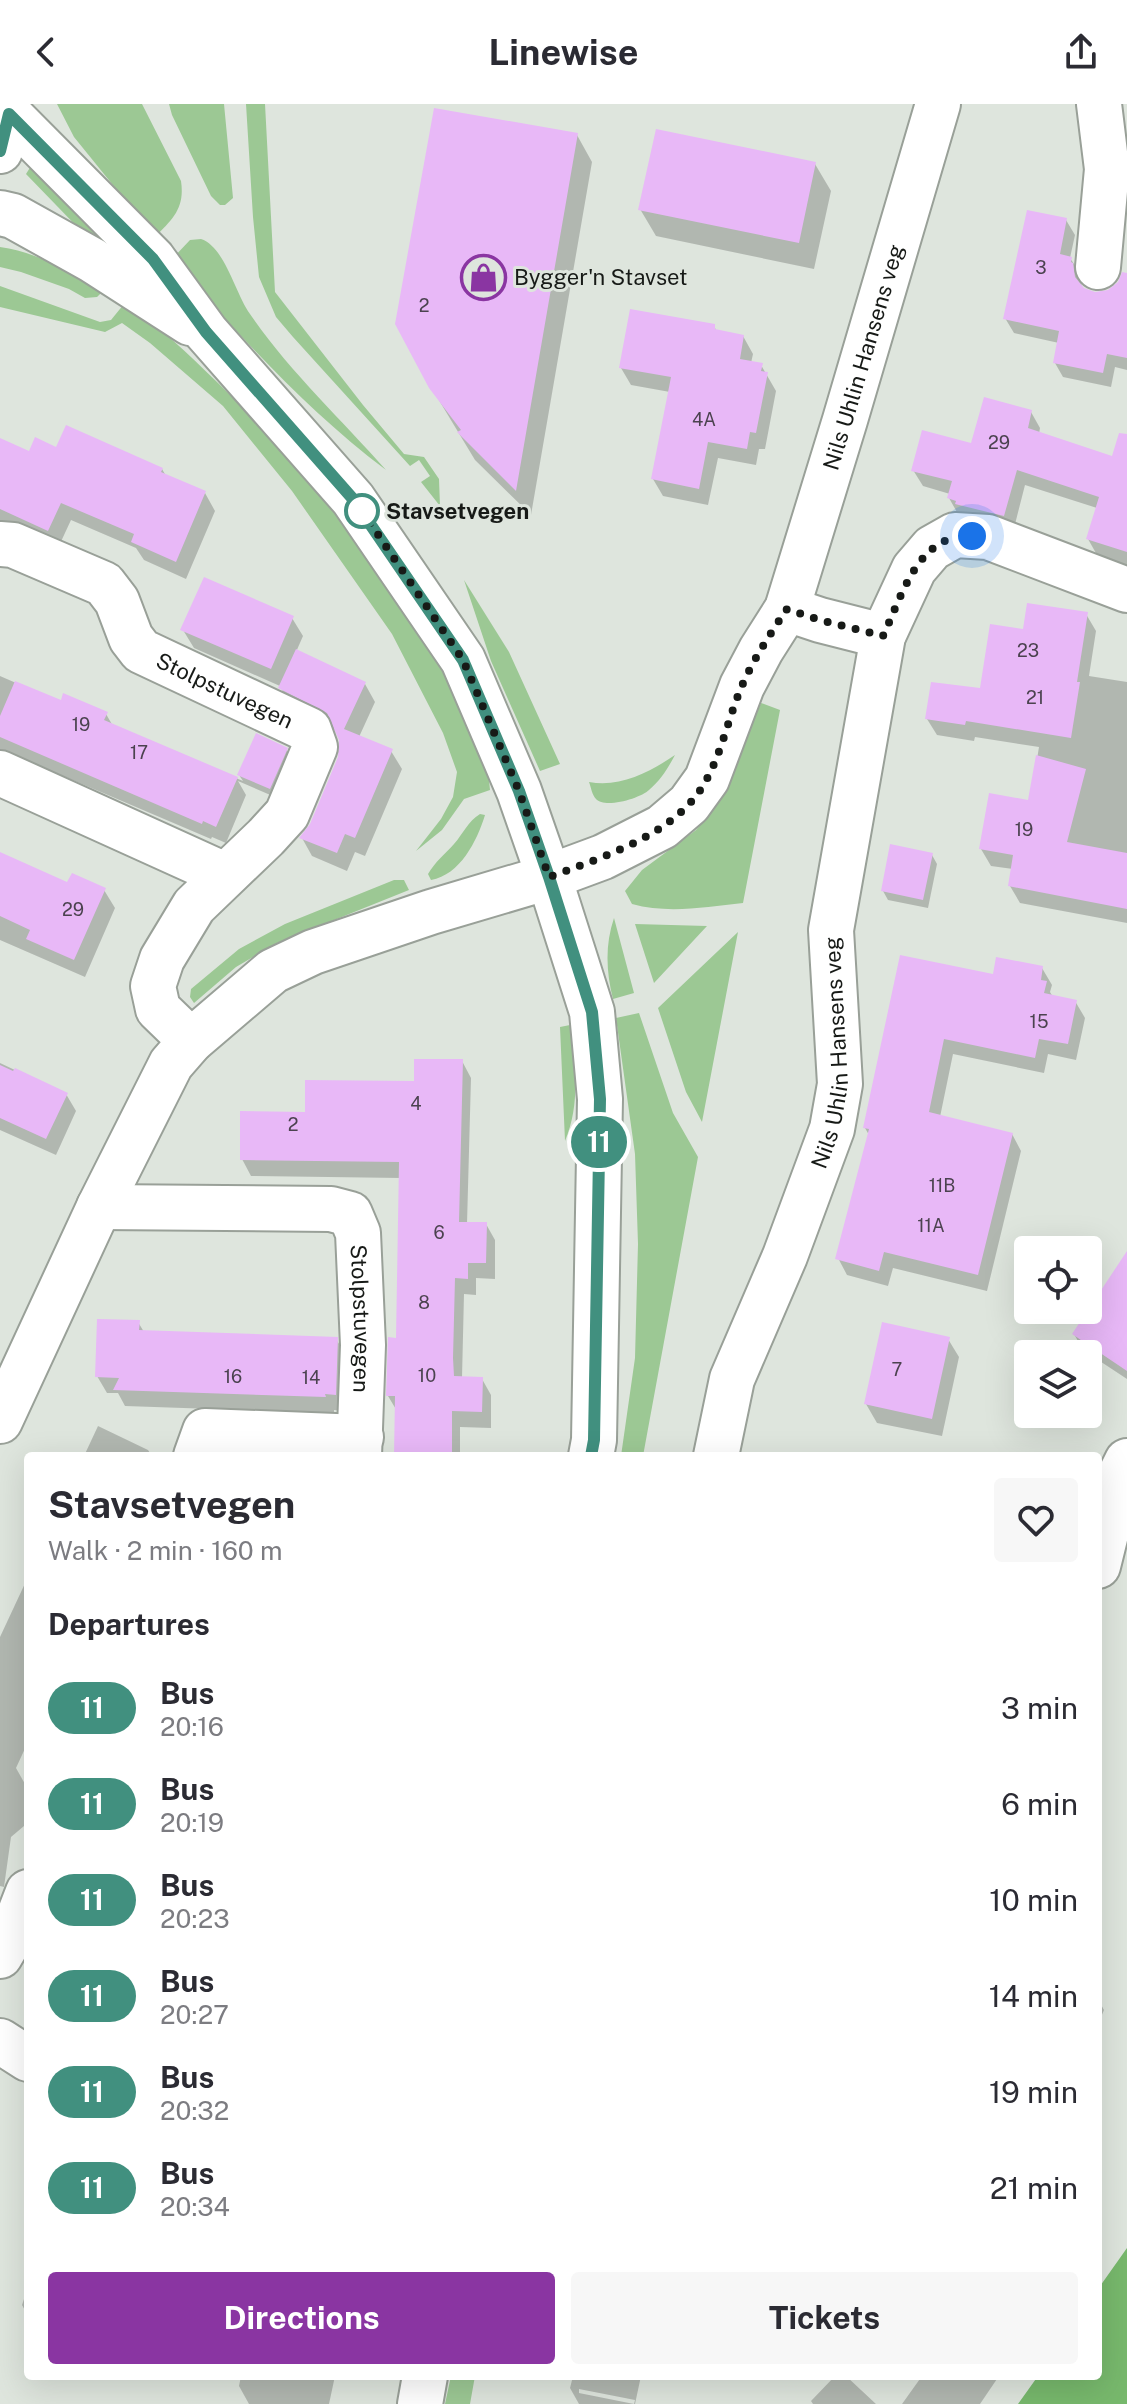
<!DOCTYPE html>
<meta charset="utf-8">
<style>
:root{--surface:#fff;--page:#f7f7f7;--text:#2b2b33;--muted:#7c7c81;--accent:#8a35a2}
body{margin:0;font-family:"Public Sans",sans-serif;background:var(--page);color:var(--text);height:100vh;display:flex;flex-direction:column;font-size:30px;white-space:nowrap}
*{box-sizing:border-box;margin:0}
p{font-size:26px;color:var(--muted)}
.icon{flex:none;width:44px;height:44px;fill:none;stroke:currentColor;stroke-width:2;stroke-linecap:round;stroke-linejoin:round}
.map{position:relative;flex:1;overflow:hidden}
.panel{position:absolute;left:24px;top:1348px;width:1078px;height:928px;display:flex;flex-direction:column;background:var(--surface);border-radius:8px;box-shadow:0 8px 32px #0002}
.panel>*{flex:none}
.badge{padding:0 16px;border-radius:26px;font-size:28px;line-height:52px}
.controls{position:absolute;left:1014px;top:1132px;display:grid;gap:16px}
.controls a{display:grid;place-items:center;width:88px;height:88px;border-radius:8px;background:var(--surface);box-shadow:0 8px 32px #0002;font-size:40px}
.you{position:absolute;width:40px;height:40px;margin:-20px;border:6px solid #fff;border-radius:50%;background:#1a73e8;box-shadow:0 0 0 12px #1a73e833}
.map>.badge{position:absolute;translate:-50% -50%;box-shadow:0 0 0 4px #fff}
h2{padding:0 24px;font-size:30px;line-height:72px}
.round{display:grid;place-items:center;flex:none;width:84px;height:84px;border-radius:8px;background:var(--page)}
.overview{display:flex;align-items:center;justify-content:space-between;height:136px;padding:0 24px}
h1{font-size:38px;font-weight:700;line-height:60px}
.cta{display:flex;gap:16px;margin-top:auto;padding:16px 24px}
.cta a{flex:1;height:92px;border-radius:8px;background:var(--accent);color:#fff;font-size:32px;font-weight:700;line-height:92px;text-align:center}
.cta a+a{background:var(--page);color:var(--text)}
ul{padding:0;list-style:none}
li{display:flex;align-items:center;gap:24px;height:96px;padding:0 24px}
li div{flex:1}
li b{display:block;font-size:30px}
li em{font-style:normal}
li .badge{min-width:88px;font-weight:700;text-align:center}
header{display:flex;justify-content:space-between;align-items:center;height:104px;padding:0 24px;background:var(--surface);font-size:36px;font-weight:700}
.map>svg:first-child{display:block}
</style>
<header><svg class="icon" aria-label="back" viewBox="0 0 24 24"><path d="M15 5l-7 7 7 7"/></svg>Linewise<svg class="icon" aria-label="share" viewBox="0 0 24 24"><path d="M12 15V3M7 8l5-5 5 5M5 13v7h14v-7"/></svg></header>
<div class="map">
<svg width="1127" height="2300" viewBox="0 0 1127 2300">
<rect width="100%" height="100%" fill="#dee5dd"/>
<!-- green -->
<path fill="#9cc894" d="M 57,0 L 142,0 L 181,77 C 185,104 173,115 155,133 L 74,33 Z
M 169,0 L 224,0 L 233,94 L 225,101 L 220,101 L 211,92 L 172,11 Z
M 246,0 L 265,0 L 275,188 L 363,301 L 404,350 L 424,353 L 439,375 L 440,402 L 421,378 L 430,372 L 419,356 L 410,362 L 293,233 L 276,213 L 259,173 L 253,113 Z
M 31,62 L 131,154 L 86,132 L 26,70 Z
M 201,135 C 225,143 235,189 250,210 C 288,266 341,315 386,366 C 333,326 287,281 242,233 C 218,208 193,182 173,154 L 190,136 Z
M 0,143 C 38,148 70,169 103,187 L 97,193 L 85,194 L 69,185 L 21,168 L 0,163 Z
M 0,182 L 100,218 L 111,216 L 124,200 C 158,220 188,250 217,278 C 308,366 389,467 449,579 C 460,600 482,640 487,662 C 489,670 489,678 490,686 L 464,695 L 442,726 L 416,747 L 441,715 L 453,693 L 457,668 L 443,629 L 392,530 L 292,387 L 223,302 L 150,239 L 122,219 L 105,228 L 0,203 Z
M 464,476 L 509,548 L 560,660 L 540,667 L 491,557 Z
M 761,599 L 780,606 L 743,799 C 706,803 668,810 632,800 L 625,787 L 642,766 L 696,726 L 719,698 Z
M 675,651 C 668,664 661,676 649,686 C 641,694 605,705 596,695 C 592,691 591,683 589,678 C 620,684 650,668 675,651 Z
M 480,710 L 485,711 C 477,737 460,771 431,776 L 428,770 C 435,758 445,750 454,740 C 463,730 468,717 480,710 Z
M 394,776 L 404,776 L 409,786 L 277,839 L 236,863 L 194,899 L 190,893 L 191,885 L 239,845 L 285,820 Z
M 614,814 L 634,889 L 613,895 C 606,867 605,841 614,814 Z
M 635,820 L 707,822 L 654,879 Z
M 738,828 L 702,1018 L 686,988 L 658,904 Z
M 639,909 L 673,1009 L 698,1053 L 643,1352 L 621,1352 L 635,1254 L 638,1140 L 635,1050 L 616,914 Z
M 570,921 C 575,961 581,999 565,1037 L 560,923 Z
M 451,2272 L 475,2272 L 470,2300 L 445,2300 Z"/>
<!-- forest -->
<path fill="#77b86c" d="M 1127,2144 L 1127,2300 L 1018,2300 L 1038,2272 L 1098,2272 L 1098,2185 Z"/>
<!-- shadow -->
<path fill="#0003" fill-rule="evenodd" d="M 577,31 L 592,58 L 531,411 L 475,356 L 431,283 Z
M 815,60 L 831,87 L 814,165 L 656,132 L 640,105 Z
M 1066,116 L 1075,131 L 1070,154 L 1080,169 L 1082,184 L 1095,190 L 1109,188 L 1127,171 L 1127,266 L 1115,263 L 1111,283 L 1063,273 L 1055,259 L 1059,239 L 1014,229 L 1005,214 Z
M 714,222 L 717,228 L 743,232 L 753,250 L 751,259 L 761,261 L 776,287 L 765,345 L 759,345 L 756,361 L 718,354 L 708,401 L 663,392 L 653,375 L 670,288 L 631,281 L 621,264 Z
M 1031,308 L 1040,324 L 1039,330 L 1113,354 L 1127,340 L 1127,461 L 1097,451 L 1088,435 L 1097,404 L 1025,381 L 1013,428 L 958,410 L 949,394 L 950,390 L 923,382 L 913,366 L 973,342 Z
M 0,336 L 30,350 L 57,345 L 162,365 L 166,372 L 205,389 L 215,407 L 186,475 L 144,456 L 136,444 L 71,416 L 58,444 L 0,417 Z
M 1086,510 L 1096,527 L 1089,572 L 1127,578 L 1127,819 L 1020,799 L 1010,782 L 1013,765 L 991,762 L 981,745 L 1030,698 L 1039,643 L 975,633 L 974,637 L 937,631 L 927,615 L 982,587 L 1025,527 Z
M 292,514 L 303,532 L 296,548 L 365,580 L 375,598 L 359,633 L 391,647 L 402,665 L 365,752 L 355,748 L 347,767 L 312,752 L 302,734 L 312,721 L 340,653 L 341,635 L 336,626 L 291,602 L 280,582 L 194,544 L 183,526 Z
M 0,572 L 62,599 L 106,610 L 113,622 L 243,677 L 239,671 L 286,645 L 291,654 L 275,693 L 238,677 L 246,691 L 226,739 L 212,733 L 211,735 L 0,645 Z
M 0,750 L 68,781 L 104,786 L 115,804 L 85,873 L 0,836 Z
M 932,751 L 937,760 L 928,804 L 888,796 L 883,787 Z
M 1042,864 L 1052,881 L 1050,888 L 1053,893 L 1075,897 L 1085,914 L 1076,956 L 1048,950 L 1044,969 L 953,950 L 940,1013 L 1012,1030 L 1021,1047 L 987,1187 L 893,1164 L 888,1182 L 847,1171 L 838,1154 L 869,1031 L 865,1024 L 994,872 Z
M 462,957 L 471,974 L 467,1120 L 486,1120 L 495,1136 L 495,1175 L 476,1174 L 476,1191 L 464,1190 L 462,1274 L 482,1275 L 491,1291 L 491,1324 L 460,1323 L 460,1352 L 396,1352 L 397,1307 L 388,1292 L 398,1236 L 401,1074 L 251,1072 L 242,1055 L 307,1010 L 416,979 Z
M 0,959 L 66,990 L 76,1007 L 56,1051 L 0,1026 Z
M 1127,1150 L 1127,1275 L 1083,1246 L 1074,1230 Z
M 138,1218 L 144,1228 L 336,1235 L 346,1251 L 345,1307 L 334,1306 L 334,1309 L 125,1302 L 118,1289 L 107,1289 L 97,1272 Z
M 948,1235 L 959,1253 L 942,1332 L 877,1319 L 866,1300 Z
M 98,1322 L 148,1346 L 152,1352 L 84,1352 Z
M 28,1473 L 28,1638 L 16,1664 L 25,1680 L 24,1688 L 28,1695 L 24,1722 L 11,1733 L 4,1783 L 0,1782 L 0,1533 Z
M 1098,1895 L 1104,1906 L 1098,1920 Z
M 28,2183 L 28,2212 L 22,2201 Z
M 241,2272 L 335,2272 L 329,2300 L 249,2300 L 239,2282 Z
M 573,2272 L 641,2272 L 635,2300 L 579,2300 L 570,2284 ZM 579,2285 L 635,2296 L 634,2300 L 579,2289 Z
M 835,2272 L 846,2272 L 876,2300 L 813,2300 L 811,2297 Z
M 922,2272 L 999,2272 L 980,2300 L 902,2300 Z"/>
<!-- building -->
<path fill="#e8b8f7" d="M 434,4 L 578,29 L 516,387 L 457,328 L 461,326 L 429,284 L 395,220 Z
M 656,25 L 816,58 L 799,139 L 638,106 Z
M 1027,106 L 1067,114 L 1060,150 L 1072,153 L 1071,158 L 1073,159 L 1075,173 L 1084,184 L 1095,188 L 1108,186 L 1118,178 L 1122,168 L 1127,169 L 1127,254 L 1107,250 L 1103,269 L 1053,259 L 1059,227 L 1003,215 Z
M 630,205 L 715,220 L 715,225 L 744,231 L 740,255 L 763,259 L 761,267 L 768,268 L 756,329 L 750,328 L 747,345 L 708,338 L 699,385 L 651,375 L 671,273 L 619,264 Z
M 984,293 L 1032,306 L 1028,324 L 1112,352 L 1119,329 L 1127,330 L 1127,448 L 1086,435 L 1099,393 L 1017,366 L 1004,412 L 955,400 L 956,397 L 947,394 L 952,377 L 911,367 L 922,326 L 971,339 Z
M 66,321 L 163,364 L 161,368 L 206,387 L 176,458 L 131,438 L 134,430 L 61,399 L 48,427 L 0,405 L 0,334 L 29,347 L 35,333 L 56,343 Z
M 204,473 L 294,512 L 271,565 L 180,526 Z
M 1027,499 L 1088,508 L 1077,578 L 1080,578 L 1071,634 L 966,617 L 965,621 L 925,615 L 931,578 L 980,584 L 990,520 L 1023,525 Z
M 296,545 L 366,578 L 344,625 L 393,645 L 355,734 L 345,730 L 337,749 L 299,734 L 310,720 L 338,653 L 339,636 L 327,609 L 278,584 Z
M 15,577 L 61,596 L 63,589 L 108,608 L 104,616 L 238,673 L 216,723 L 203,717 L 202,720 L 0,633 L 0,612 Z
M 256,629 L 288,644 L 270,685 L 237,671 Z
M 1036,651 L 1086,665 L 1067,738 L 1127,749 L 1127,805 L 1008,782 L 1013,751 L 979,745 L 989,689 L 1028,696 Z
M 890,740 L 933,749 L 923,796 L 881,787 Z
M 0,748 L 67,778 L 72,769 L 106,784 L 74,856 L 26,835 L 30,826 L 0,812 Z
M 900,851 L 993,870 L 996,853 L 1043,862 L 1041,876 L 1047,877 L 1044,889 L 1077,896 L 1068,940 L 1039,935 L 1035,954 L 944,935 L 929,1008 L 1013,1029 L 978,1171 L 884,1148 L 879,1167 L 835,1155 L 869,1025 L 863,1024 Z
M 414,955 L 463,955 L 459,1118 L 487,1118 L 486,1159 L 468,1159 L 468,1175 L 455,1174 L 453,1254 L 454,1272 L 483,1273 L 482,1308 L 452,1307 L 452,1352 L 394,1352 L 395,1292 L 386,1292 L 388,1233 L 396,1234 L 399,1058 L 240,1056 L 240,1007 L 305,1008 L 305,976 L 414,977 Z
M 0,961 L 13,967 L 15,964 L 68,989 L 46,1035 L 0,1014 Z
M 1127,1147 L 1127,1267 L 1072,1230 Z
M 97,1215 L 140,1216 L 139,1226 L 338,1233 L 336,1291 L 325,1290 L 326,1293 L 113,1286 L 119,1274 L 95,1273 Z
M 882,1218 L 950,1233 L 932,1315 L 864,1300 Z"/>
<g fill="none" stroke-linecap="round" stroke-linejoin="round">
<defs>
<g id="minor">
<path d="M 9,10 L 153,155 L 206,228 L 353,395 L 463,556 L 519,687 L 549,773 L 592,908 L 600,995 L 594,1336 L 591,1352"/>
<path d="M 0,109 L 13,112 L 92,156 L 190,219"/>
<path d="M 1098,163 L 1107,65 L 1099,0"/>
<path id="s1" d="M 0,440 L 13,441 L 104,480 L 117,497 L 131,534 L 141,547 L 309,626 L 315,643 L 287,710 L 266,733 L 194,802 L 162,855 L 153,882 L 158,905 L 191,937"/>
<path d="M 787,505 L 820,516 L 883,532"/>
<path d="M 0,669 L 225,771"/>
<path id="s2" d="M 99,1103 L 331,1105 L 350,1110 L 358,1129 L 363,1241 L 359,1352"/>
<path id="s3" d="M 0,1317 L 99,1103 L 171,960 L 191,937 L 273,867 L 313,848 L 431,808 L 549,773 L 603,753 L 662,723 L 689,700 L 707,675 L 742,582 L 761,546 L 787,505 L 845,316 L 938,0"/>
<path d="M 196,1352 L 205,1327 L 361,1333"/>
<path id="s4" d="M 716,1352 L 732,1275 L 785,1152 L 832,1025 L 840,980 L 831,826 L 883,532 L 914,465 L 932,444 L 955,431 L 988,433 L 1127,486"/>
<path d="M 1098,1462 L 1121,1369 L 1127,1357"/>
<path d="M 0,1852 L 10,1835 L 28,1788"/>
<path d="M 0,1937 L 28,1955"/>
<path d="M 420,2300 L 425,2272"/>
</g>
<path id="major" d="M 0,47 L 9,10 L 8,0"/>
</defs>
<!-- minor casing -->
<use href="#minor" stroke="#99a098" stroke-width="48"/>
<!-- major casing -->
<use href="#major" stroke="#99a098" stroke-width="48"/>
<!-- minor -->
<use href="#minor" stroke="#fff" stroke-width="44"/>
<!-- major -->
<use href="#major" stroke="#fff" stroke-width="44"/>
</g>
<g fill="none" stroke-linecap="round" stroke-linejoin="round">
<defs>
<path id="line" d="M 0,47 L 9,10 L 153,155 L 206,228 L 353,395 L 463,556 L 519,687 L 549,773 L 592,908 L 600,995 L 594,1336 L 591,1352"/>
</defs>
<!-- line casing -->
<use href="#line" stroke="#fff" stroke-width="18"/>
<!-- line -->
<use href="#line" stroke="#41907f" stroke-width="12"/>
<!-- walk -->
<path stroke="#171a17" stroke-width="8" stroke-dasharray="0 14.4" d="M 362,407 L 463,556 L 519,687 L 549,773 C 595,756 655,737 689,700 C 718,670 725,622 741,584 C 753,556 770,530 787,505 L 820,516 L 883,532 C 902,492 918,429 972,432"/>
</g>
<!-- icons -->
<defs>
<symbol id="shop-ring" viewBox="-11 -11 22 22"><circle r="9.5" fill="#dee5dd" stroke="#8a35a2" stroke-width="1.5"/><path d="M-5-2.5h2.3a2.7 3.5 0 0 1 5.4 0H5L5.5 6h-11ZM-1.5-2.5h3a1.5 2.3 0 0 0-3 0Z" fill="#8a35a2"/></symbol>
</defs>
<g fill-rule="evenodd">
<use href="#shop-ring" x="458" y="148" width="51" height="51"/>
</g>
<!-- markers -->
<circle fill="#fff" stroke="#41907f" stroke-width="4" cx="362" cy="407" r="16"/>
<g text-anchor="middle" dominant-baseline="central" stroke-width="6" stroke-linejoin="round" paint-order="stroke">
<!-- number labels -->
<g font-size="18" fill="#4b424f">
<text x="1041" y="163">3</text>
<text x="424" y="201">2</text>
<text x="704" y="315">4A</text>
<text x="999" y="338">29</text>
<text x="1028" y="546">23</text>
<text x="1035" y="593">21</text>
<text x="81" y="620">19</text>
<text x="139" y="648">17</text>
<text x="1024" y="725">19</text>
<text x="73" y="805">29</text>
<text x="1039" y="917">15</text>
<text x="416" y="999">4</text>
<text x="293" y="1020">2</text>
<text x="942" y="1081">11B</text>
<text x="931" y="1121">11A</text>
<text x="439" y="1128">6</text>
<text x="424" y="1198">8</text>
<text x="897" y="1265">7</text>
<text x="427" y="1271">10</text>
<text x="233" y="1272">16</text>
<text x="311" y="1273">14</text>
</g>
<!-- poi labels -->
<g font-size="22" fill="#171a17" stroke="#dee5dd" text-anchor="start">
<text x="514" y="173">Bygger'n Stavset</text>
</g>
<!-- street labels -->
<g font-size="22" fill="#171a17" stroke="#dee5dd">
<text stroke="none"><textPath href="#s3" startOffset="1468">Nils Uhlin Hansens veg</textPath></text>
<text stroke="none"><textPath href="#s1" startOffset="282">Stolpstuvegen</textPath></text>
<text stroke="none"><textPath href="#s4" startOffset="424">Nils Uhlin Hansens veg</textPath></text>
<text stroke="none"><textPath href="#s2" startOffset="358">Stolpstuvegen</textPath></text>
</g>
<!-- stop labels -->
<g font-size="22" font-weight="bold" fill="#171a17" stroke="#dee5dd" text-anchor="start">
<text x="386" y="407">Stavsetvegen</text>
</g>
</g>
</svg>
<div class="controls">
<a><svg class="icon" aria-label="locate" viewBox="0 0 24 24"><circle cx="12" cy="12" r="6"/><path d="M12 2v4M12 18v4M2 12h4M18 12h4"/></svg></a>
<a><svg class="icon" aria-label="layers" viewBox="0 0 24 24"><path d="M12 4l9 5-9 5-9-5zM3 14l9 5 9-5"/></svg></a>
</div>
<div class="you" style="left:972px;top:432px"></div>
<b class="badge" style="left:599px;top:1038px;background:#41907f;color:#fff">11</b>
<section class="panel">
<div class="overview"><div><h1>Stavsetvegen</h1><p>Walk · 2 min · 160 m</p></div><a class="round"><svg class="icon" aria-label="heart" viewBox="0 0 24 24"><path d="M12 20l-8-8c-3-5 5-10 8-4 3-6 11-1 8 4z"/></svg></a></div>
<h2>Departures</h2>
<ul>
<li><span class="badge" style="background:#41907f;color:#fff">11</span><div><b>Bus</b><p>20:16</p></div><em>3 min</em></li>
<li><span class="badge" style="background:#41907f;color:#fff">11</span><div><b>Bus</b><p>20:19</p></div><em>6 min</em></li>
<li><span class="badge" style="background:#41907f;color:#fff">11</span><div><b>Bus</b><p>20:23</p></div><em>10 min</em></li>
<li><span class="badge" style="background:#41907f;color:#fff">11</span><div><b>Bus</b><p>20:27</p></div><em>14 min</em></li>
<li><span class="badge" style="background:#41907f;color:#fff">11</span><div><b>Bus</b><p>20:32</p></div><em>19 min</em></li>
<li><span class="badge" style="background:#41907f;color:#fff">11</span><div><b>Bus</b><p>20:34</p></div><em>21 min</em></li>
</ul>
<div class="cta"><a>Directions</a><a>Tickets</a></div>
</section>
</div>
